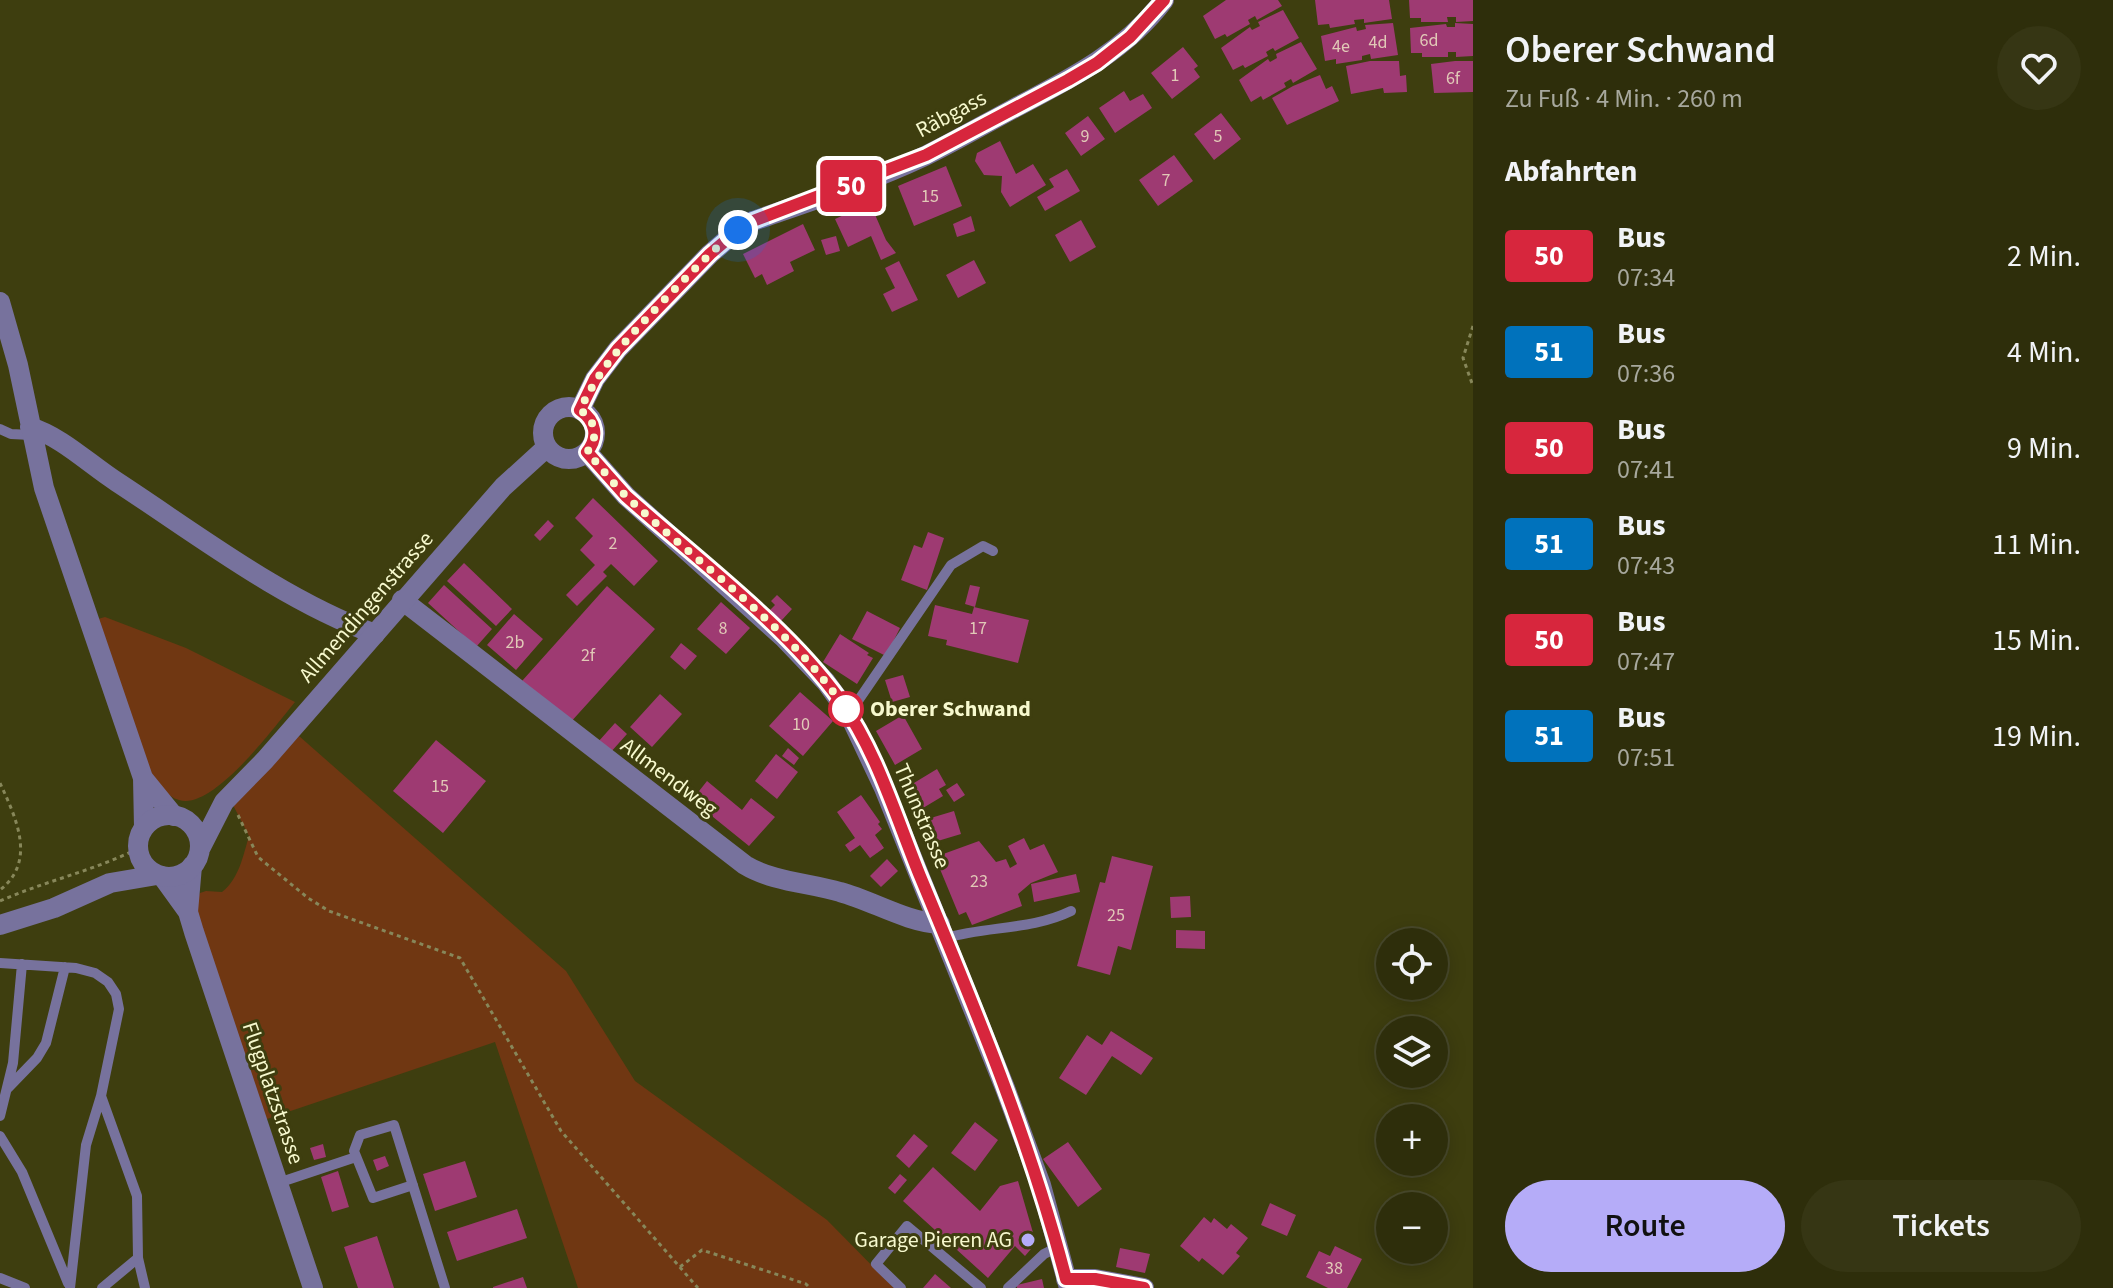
<!DOCTYPE html>
<html lang="de">
<meta charset="utf-8">
<style>
:root{--surface:#2e2e0b;--page:#363614;--text:#f1f3f6;--muted:#a7a89d;--line:#494a2c;--accent:#b5acf8}
body{margin:0;font-family:"Source Sans 3",sans-serif;background:var(--page);color:var(--text);height:100vh;display:flex;flex-direction:column;font-size:30px;white-space:nowrap}
*{box-sizing:border-box;margin:0}
p{font-size:26px;color:var(--muted)}
.icon{flex:none;width:44px;height:44px;fill:none;stroke:currentColor;stroke-width:2;stroke-linecap:round;stroke-linejoin:round}
.map{position:relative;flex:1;overflow:hidden}
.sheet{display:flex;flex-direction:column;background:var(--surface);width:640px}
.sheet>*{flex:none}
.badge{padding:0 16px;border-radius:6px;font-size:28px;line-height:52px}
.tools{position:absolute;left:1376px;top:928px;display:grid;gap:16px}
.tools a{display:grid;place-items:center;width:72px;height:72px;border-radius:50%;background:var(--surface);box-shadow:0 4px 20px #0003,0 0 0 2px var(--line);font-size:40px}
.you{position:absolute;width:40px;height:40px;margin:-20px;border:6px solid #fff;border-radius:50%;background:#1a73e8;box-shadow:0 0 0 12px #1a73e833}
.map>.badge{position:absolute;translate:-50% -50%;box-shadow:0 0 0 4px #fff}
h2{padding:0 32px;font-size:30px;line-height:72px}
.round{display:grid;place-items:center;flex:none;width:84px;height:84px;border-radius:42px;background:var(--page)}
.summary{display:flex;align-items:center;justify-content:space-between;height:136px;padding:0 32px}
h1{font-size:38px;font-weight:600;line-height:60px}
.button{display:flex;gap:16px;margin-top:auto;padding:16px 32px}
.button a{flex:1;height:92px;border-radius:48px;background:var(--accent);color:#111;font-size:32px;font-weight:600;line-height:92px;text-align:center}
.button a+a{background:var(--page);color:var(--text)}
ul{padding:0;list-style:none}
li{display:flex;align-items:center;gap:24px;height:96px;padding:0 32px}
li div{flex:1}
li b{display:block;font-size:30px}
li em{font-style:normal}
li .badge{min-width:88px;font-weight:700;text-align:center}
main{display:flex;flex:1;min-height:0}
.map>svg:first-child{display:block}
</style>
<main>
<div class="map">
<svg width="1473" height="1288" viewBox="0 0 1473 1288">
<rect width="100%" height="100%" fill="#3e3e0f"/>
<!-- green -->
<path fill="#703712" d="M 105,617 L 186,648 L 295,702 C 275,726 213,811 179,800 C 167,797 159,784 151,775 L 98,619 Z
M 299,736 L 566,971 L 635,1081 L 827,1220 L 894,1288 L 578,1288 L 495,1042 L 264,1120 L 195,905 L 200,893 L 206,891 L 222,892 C 239,879 243,856 249,836 L 233,805 Z"/>
<!-- building -->
<path fill="#9e3a72" d="M 1226,0 L 1278,0 L 1282,6 L 1257,20 L 1255,16 L 1248,20 L 1250,24 L 1227,37 L 1225,34 L 1215,39 L 1203,16 Z
M 1315,0 L 1389,0 L 1392,19 L 1364,23 L 1364,19 L 1354,20 L 1355,24 L 1330,28 L 1329,24 L 1318,25 Z
M 1409,0 L 1473,0 L 1473,21 L 1456,22 L 1456,17 L 1447,17 L 1448,22 L 1421,22 L 1421,18 L 1410,18 Z
M 1283,10 L 1299,38 L 1275,51 L 1273,48 L 1266,52 L 1268,56 L 1245,68 L 1243,65 L 1233,70 L 1221,48 L 1250,27 L 1252,30 L 1260,26 L 1258,22 Z
M 1393,23 L 1398,55 L 1371,59 L 1370,54 L 1362,56 L 1362,60 L 1336,64 L 1336,59 L 1325,61 L 1321,36 L 1356,27 L 1357,31 L 1366,29 L 1365,25 Z
M 1455,23 L 1473,24 L 1473,56 L 1456,57 L 1456,52 L 1448,52 L 1448,57 L 1422,57 L 1422,53 L 1411,53 L 1410,28 L 1446,24 L 1447,27 L 1455,27 Z
M 1301,42 L 1317,69 L 1293,83 L 1291,79 L 1284,83 L 1286,87 L 1263,100 L 1261,96 L 1251,102 L 1239,80 L 1268,59 L 1270,62 L 1277,58 L 1276,54 Z
M 1183,47 L 1198,66 L 1194,69 L 1200,77 L 1172,99 L 1151,73 Z
M 1370,61 L 1399,61 L 1400,76 L 1406,75 L 1407,92 L 1384,93 L 1383,88 L 1351,94 L 1346,66 Z
M 1455,61 L 1473,61 L 1473,92 L 1434,93 L 1431,64 Z
M 1320,75 L 1326,89 L 1332,86 L 1339,101 L 1287,125 L 1272,98 L 1293,86 Z
M 1124,91 L 1130,101 L 1143,94 L 1152,108 L 1115,133 L 1099,108 Z
M 1221,113 L 1241,139 L 1214,160 L 1194,134 Z
M 1088,116 L 1105,139 L 1081,156 L 1065,133 Z
M 1000,141 L 1016,174 L 1033,164 L 1046,185 L 1010,207 L 1001,192 L 1002,176 L 984,175 L 975,161 L 977,153 Z
M 1174,155 L 1193,181 L 1158,206 L 1139,180 Z
M 946,166 L 962,206 L 914,226 L 898,186 Z
M 1067,169 L 1080,191 L 1045,211 L 1037,197 L 1054,187 L 1049,179 Z
M 870,203 L 886,240 L 896,253 L 881,260 L 871,236 L 848,247 L 835,219 Z
M 971,216 L 975,231 L 957,237 L 953,224 Z
M 1081,220 L 1096,247 L 1070,262 L 1055,235 Z
M 803,224 L 815,250 L 790,262 L 794,271 L 767,285 L 762,274 L 755,278 L 743,254 Z
M 836,236 L 840,251 L 826,255 L 821,240 Z
M 974,260 L 986,283 L 958,298 L 946,275 Z
M 899,261 L 918,300 L 892,312 L 883,294 L 895,288 L 885,268 Z
M 593,498 L 658,561 L 634,586 L 611,564 L 603,572 L 607,576 L 577,606 L 566,595 L 595,565 L 580,550 L 593,536 L 575,518 Z
M 548,520 L 554,526 L 540,541 L 534,535 Z
M 928,532 L 944,538 L 927,590 L 901,580 L 914,545 L 922,548 Z
M 464,563 L 512,609 L 496,626 L 447,581 Z
M 444,585 L 492,629 L 476,647 L 428,603 Z
M 970,585 L 980,587 L 975,607 L 965,604 Z
M 607,586 L 655,629 L 569,724 L 522,681 Z
M 777,595 L 792,609 L 781,621 L 770,610 L 775,605 L 771,601 Z
M 721,602 L 750,628 L 726,654 L 697,629 Z
M 935,605 L 972,614 L 974,607 L 1029,620 L 1018,663 L 946,645 L 947,640 L 928,636 Z
M 867,611 L 900,628 L 886,656 L 852,639 Z
M 514,614 L 543,639 L 516,670 L 487,645 Z
M 840,634 L 869,653 L 867,655 L 873,658 L 857,684 L 823,662 Z
M 681,643 L 697,656 L 685,670 L 670,657 Z
M 903,675 L 910,697 L 892,702 L 885,680 Z
M 800,692 L 833,721 L 803,756 L 769,726 Z
M 660,694 L 682,714 L 652,747 L 630,727 Z
M 903,715 L 922,749 L 895,765 L 876,731 Z
M 615,723 L 627,734 L 610,753 L 598,742 Z
M 436,740 L 486,781 L 443,833 L 393,791 Z
M 788,748 L 799,758 L 794,765 L 782,756 Z
M 776,754 L 798,772 L 777,799 L 755,781 Z
M 937,769 L 946,785 L 939,789 L 943,796 L 918,811 L 904,789 Z
M 707,781 L 742,810 L 751,798 L 775,817 L 749,846 L 692,800 Z
M 957,783 L 965,795 L 954,802 L 946,790 Z
M 861,795 L 880,822 L 878,824 L 882,829 L 875,835 L 884,848 L 870,858 L 860,845 L 850,852 L 845,845 L 855,838 L 837,812 Z
M 954,811 L 961,834 L 931,843 L 924,820 Z
M 1024,838 L 1030,850 L 1044,844 L 1058,872 L 1031,883 L 1018,894 L 1022,906 L 972,925 L 966,912 L 959,915 L 935,857 L 979,841 L 996,862 L 1006,859 L 1010,868 L 1017,864 L 1008,846 Z
M 1112,856 L 1153,866 L 1131,950 L 1118,946 L 1110,975 L 1077,966 L 1100,882 L 1105,883 Z
M 887,859 L 898,871 L 881,887 L 870,876 Z
M 1076,874 L 1080,892 L 1034,902 L 1031,884 Z
M 1190,896 L 1191,917 L 1171,918 L 1170,897 Z
M 1176,930 L 1205,931 L 1205,949 L 1176,948 Z
M 1111,1031 L 1153,1058 L 1141,1075 L 1112,1056 L 1086,1095 L 1059,1078 L 1087,1035 L 1102,1045 Z
M 975,1122 L 998,1140 L 975,1171 L 951,1153 Z
M 914,1134 L 928,1146 L 909,1168 L 896,1156 Z
M 1068,1142 L 1102,1189 L 1078,1207 L 1043,1159 Z
M 323,1144 L 326,1157 L 314,1160 L 310,1148 Z
M 385,1156 L 389,1166 L 377,1171 L 373,1160 Z
M 465,1161 L 477,1197 L 435,1211 L 423,1174 Z
M 933,1167 L 980,1211 L 1000,1186 L 1018,1181 L 1036,1243 L 1025,1256 L 1015,1246 L 988,1278 L 903,1201 Z
M 338,1171 L 349,1207 L 332,1212 L 321,1177 Z
M 900,1174 L 907,1180 L 895,1194 L 888,1188 Z
M 1270,1203 L 1296,1215 L 1287,1236 L 1261,1225 Z
M 517,1209 L 527,1238 L 457,1261 L 447,1232 Z
M 1204,1217 L 1211,1223 L 1214,1218 L 1227,1229 L 1231,1224 L 1248,1238 L 1236,1253 L 1240,1256 L 1223,1275 L 1202,1258 L 1199,1262 L 1180,1246 Z
M 377,1236 L 394,1288 L 358,1288 L 344,1247 Z
M 1335,1246 L 1362,1259 L 1347,1288 L 1328,1288 L 1306,1277 L 1319,1251 L 1330,1256 Z
M 1120,1248 L 1150,1254 L 1145,1273 L 1116,1267 Z
M 935,1274 L 951,1288 L 923,1288 Z
M 523,1277 L 527,1288 L 493,1288 L 493,1287 Z
M 1042,1279 L 1044,1288 L 1017,1288 L 1017,1285 Z"/>
<g fill="none" stroke-linecap="round" stroke-linejoin="round">
<!-- path -->
<path stroke="#87875a" stroke-width="3" stroke-dasharray="4 4" stroke-linecap="butt" d="M 1473,326 L 1463,358 L 1473,386
M 0,783 C 16,818 37,861 0,890
M 238,815 L 258,857 L 308,898 L 329,911 L 460,958 L 561,1131 L 698,1288
M 0,901 C 45,881 93,871 137,849
M 680,1267 L 702,1250 L 806,1284 L 810,1288"/>
<!-- service -->
<path stroke="#77729d" stroke-width="10" d="M 0,429 L 11,434 L 31,435
M 849,714 L 951,565 L 983,546 L 993,551
M 946,938 C 988,926 1032,930 1071,911
M 0,963 L 76,968 L 95,973 L 108,982 L 116,994 L 119,1009 L 101,1096 L 137,1196 L 138,1258 L 145,1288
M 8,1088 L 37,1058 L 46,1043 L 65,967
M 0,1116 L 13,1063 L 22,964
M 0,1136 L 22,1172 L 68,1283
M 278,1183 L 356,1157
M 413,1185 L 373,1198 L 354,1151 L 360,1135 L 394,1125 L 445,1288
M 0,1278 L 25,1288
M 70,1288 L 86,1145 L 101,1096
M 102,1288 L 138,1258
M 901,1288 L 876,1264 L 907,1226 L 981,1288
M 1008,1288 L 1044,1254 L 1058,1247"/>
<!-- minor -->
<path stroke="#77729d" stroke-width="20" d="M 0,302 L 18,365 L 44,488 L 143,778 L 144,827
M 30,427 C 62,437 89,464 117,482 C 198,535 284,601 375,634
M 402,600 L 745,865 C 773,882 810,883 840,892 C 873,901 906,922 940,924
M 143,778 L 174,816
M 192,866 L 188,912 L 194,932 L 313,1288
M 162,876 L 188,912
M 1066,1279 L 1095,1279 L 1144,1288"/>
<!-- tertiary -->
<path stroke="#77729d" stroke-width="20" d="M543 433a26 26 0 1 1 52 0a26 26 0 1 1-52 0Z
M 580,410 L 595,379 L 618,349 L 710,254 L 738,230 L 753,221 C 811,201 870,182 925,156 C 954,142 983,125 1011,110 C 1068,80 1125,52 1164,0
M 587,452 L 626,496 L 784,638 L 826,682 L 849,714 L 884,788 L 1005,1088 L 1041,1185 L 1069,1288
M138 846a31 31 0 1 1 62 0a31 31 0 1 1-62 0Z
M 200,849 L 224,802 L 265,760 L 503,487 L 547,447
M 0,925 L 54,908 L 110,883 L 157,875"/>
</g>
<g fill="none" stroke-linecap="round" stroke-linejoin="round">
<defs>
<path id="line" d="M 1144,1288 L 1095,1279 L 1066,1279 C 1030,1140 975,1008 920,876 C 896,817 877,752 840,700 C 786,625 695,558 626,496 L 587,452 C 599,437 596,421 580,410 L 595,379 L 618,349 L 710,254 L 738,230 L 753,221 L 926,155 L 1068,80 L 1097,63 L 1130,37 L 1164,0"/>
</defs>
<!-- line casing -->
<use href="#line" stroke="#fff" stroke-width="18"/>
<!-- line -->
<use href="#line" stroke="#d7263d" stroke-width="12"/>
<!-- walk -->
<path stroke="#f7f9ce" stroke-width="8" stroke-dasharray="0 14.4" d="M 738,230 C 711,251 689,275 666,298 C 631,335 602,363 580,410 C 596,421 599,437 587,452 C 601,467 613,484 628,498 C 703,568 792,628 849,714 L 846,709"/>
</g>
<!-- markers -->
<circle fill="#fff" stroke="#d7263d" stroke-width="4" cx="846" cy="709" r="16"/>
<circle fill="#b5acf8" stroke="#3e3e0f" stroke-width="3" cx="1028" cy="1240" r="8"/>
<g text-anchor="middle" dominant-baseline="central" stroke-width="6" stroke-linejoin="round" paint-order="stroke">
<!-- number labels -->
<g font-size="18" fill="#e1c9b7">
<text x="1429" y="40">6d</text>
<text x="1378" y="42">4d</text>
<text x="1341" y="46">4e</text>
<text x="1175" y="75">1</text>
<text x="1453" y="78">6f</text>
<text x="1085" y="136">9</text>
<text x="1218" y="136">5</text>
<text x="1166" y="180">7</text>
<text x="930" y="196">15</text>
<text x="613" y="543">2</text>
<text x="723" y="628">8</text>
<text x="978" y="628">17</text>
<text x="515" y="642">2b</text>
<text x="588" y="655">2f</text>
<text x="801" y="724">10</text>
<text x="440" y="786">15</text>
<text x="979" y="881">23</text>
<text x="1116" y="915">25</text>
<text x="1334" y="1268">38</text>
</g>
<!-- street labels -->
<g font-size="22" fill="#f7f9ce" stroke="#3e3e0f">
<text transform="translate(951 114) rotate(-28)">Räbgass</text>
<text transform="translate(366 607) rotate(-49)">Allmendingenstrasse</text>
<text transform="translate(669 777) rotate(37)">Allmendweg</text>
<text transform="translate(922 816) rotate(67)">Thunstrasse</text>
<text transform="translate(273 1093) rotate(71)">Flugplatzstrasse</text>
</g>
<!-- stop labels -->
<g font-size="22" font-weight="bold" fill="#f7f9ce" stroke="#3e3e0f" text-anchor="start">
<text x="870" y="709">Oberer Schwand</text>
</g>
<!-- poi labels -->
<g font-size="22" fill="#f7f9ce" stroke="#3e3e0f" text-anchor="end">
<text x="1012" y="1240">Garage Pieren AG</text>
</g>
</g>
</svg>
<div class="tools">
<a><svg class="icon" aria-label="locate" viewBox="0 0 24 24"><circle cx="12" cy="12" r="6"/><path d="M12 2v4M12 18v4M2 12h4M18 12h4"/></svg></a>
<a><svg class="icon" aria-label="layers" viewBox="0 0 24 24"><path d="M12 4l9 5-9 5-9-5zM3 14l9 5 9-5"/></svg></a>
<a>+</a>
<a>−</a>
</div>
<div class="you" style="left:738px;top:230px"></div>
<b class="badge" style="left:851px;top:186px;background:#d7263d;color:#fff">50</b>
</div>
<section class="sheet">
<div class="summary"><div><h1>Oberer Schwand</h1><p>Zu Fuß · 4 Min. · 260 m</p></div><a class="round"><svg class="icon" aria-label="heart" viewBox="0 0 24 24"><path d="M12 20l-8-8c-3-5 5-10 8-4 3-6 11-1 8 4z"/></svg></a></div>
<h2>Abfahrten</h2>
<ul>
<li><span class="badge" style="background:#d7263d;color:#fff">50</span><div><b>Bus</b><p>07:34</p></div><em>2 Min.</em></li>
<li><span class="badge" style="background:#0072bc;color:#fff">51</span><div><b>Bus</b><p>07:36</p></div><em>4 Min.</em></li>
<li><span class="badge" style="background:#d7263d;color:#fff">50</span><div><b>Bus</b><p>07:41</p></div><em>9 Min.</em></li>
<li><span class="badge" style="background:#0072bc;color:#fff">51</span><div><b>Bus</b><p>07:43</p></div><em>11 Min.</em></li>
<li><span class="badge" style="background:#d7263d;color:#fff">50</span><div><b>Bus</b><p>07:47</p></div><em>15 Min.</em></li>
<li><span class="badge" style="background:#0072bc;color:#fff">51</span><div><b>Bus</b><p>07:51</p></div><em>19 Min.</em></li>
</ul>
<div class="button"><a>Route</a><a>Tickets</a></div>
</section>
</main>
